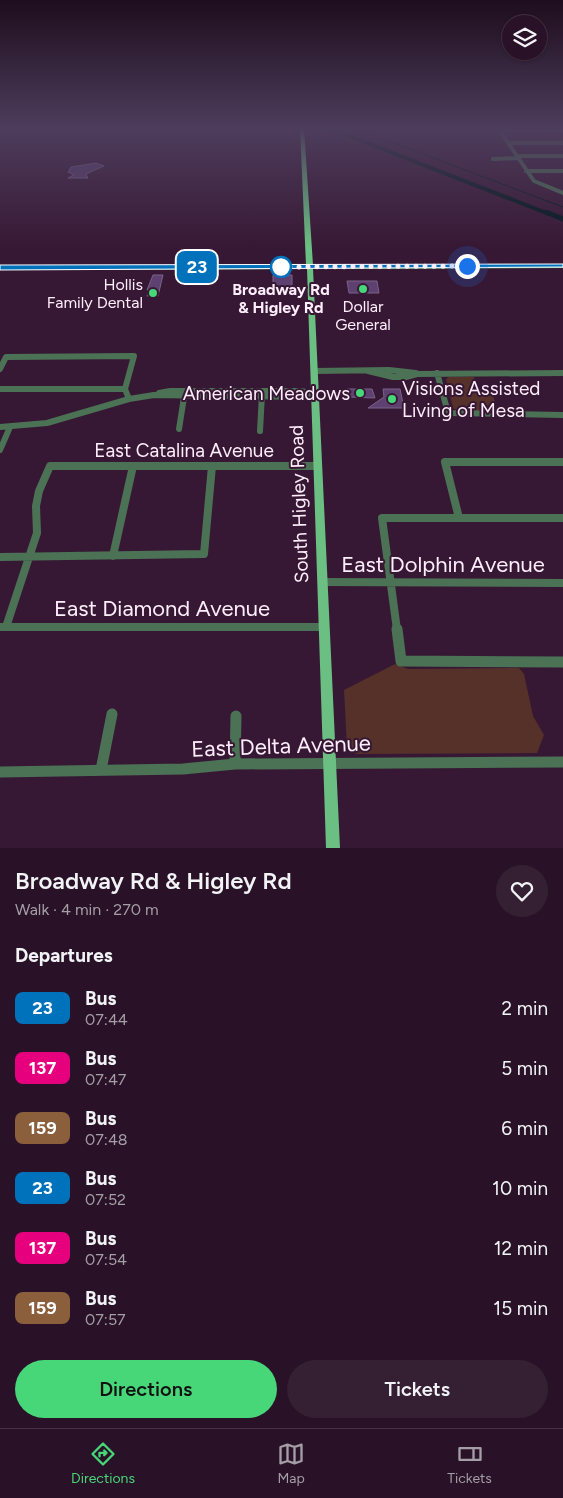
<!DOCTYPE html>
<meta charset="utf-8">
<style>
:root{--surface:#291227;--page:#352033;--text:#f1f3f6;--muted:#a59ea7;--line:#453244;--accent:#47d779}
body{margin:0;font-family:Figtree,sans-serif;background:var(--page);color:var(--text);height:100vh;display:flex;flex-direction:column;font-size:19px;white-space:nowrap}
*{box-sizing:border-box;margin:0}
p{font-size:16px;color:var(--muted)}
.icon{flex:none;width:28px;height:28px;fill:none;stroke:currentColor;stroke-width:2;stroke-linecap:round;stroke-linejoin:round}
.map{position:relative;height:848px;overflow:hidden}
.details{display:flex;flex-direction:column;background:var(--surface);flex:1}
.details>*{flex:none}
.badge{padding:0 10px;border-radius:8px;font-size:18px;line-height:32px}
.controls{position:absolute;left:502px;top:15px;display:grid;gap:10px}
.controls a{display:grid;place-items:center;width:45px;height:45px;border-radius:50%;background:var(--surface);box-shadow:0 1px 4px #0004,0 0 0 1px var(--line);font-size:25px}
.you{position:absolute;width:25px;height:25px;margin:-12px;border:4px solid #fff;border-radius:50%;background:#1a73e8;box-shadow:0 0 0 8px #1a73e833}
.map>.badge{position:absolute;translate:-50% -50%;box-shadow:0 0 0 2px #fff}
h2{padding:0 15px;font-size:19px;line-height:45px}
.round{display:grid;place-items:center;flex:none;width:52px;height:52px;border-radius:26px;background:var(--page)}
.overview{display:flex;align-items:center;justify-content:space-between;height:85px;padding:0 15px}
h1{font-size:24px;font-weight:600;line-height:38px}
.primary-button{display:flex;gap:10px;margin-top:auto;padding:10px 15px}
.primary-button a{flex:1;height:58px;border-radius:30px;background:var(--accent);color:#111;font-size:20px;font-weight:600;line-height:58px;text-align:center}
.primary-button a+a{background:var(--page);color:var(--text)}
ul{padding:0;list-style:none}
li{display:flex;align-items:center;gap:15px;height:60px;padding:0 15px}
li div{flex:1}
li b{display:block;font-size:19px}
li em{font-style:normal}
li .badge{min-width:55px;font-weight:700;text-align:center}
.menu{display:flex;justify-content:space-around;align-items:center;height:70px;border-top:1px solid var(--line);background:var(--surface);font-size:14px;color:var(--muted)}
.menu a{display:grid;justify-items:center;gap:2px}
.menu .active{color:var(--accent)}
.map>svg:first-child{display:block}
</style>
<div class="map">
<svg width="563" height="848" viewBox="0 0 563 848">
<rect width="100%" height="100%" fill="#371834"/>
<!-- green -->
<path fill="#55312a" d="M 449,377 L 474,377 L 479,393 L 492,393 L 498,411 L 458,411 L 453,408 L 446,379 Z
M 395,664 L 408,669 L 519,668 L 524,674 L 533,716 L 544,735 L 537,753 L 356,754 L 347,747 L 344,690 Z"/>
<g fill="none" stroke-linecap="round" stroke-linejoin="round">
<!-- stream -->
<path stroke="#00181c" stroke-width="1" d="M 354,128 L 563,207"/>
<!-- canal-far1 -->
<path stroke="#00181c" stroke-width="4" d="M 329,128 L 549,214"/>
<!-- canal -->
<path stroke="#00181c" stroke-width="5" d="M 546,212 L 563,219"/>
</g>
<!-- building -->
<path fill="#5e4170" stroke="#786288" d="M 96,163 L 104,166 L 86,174 L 88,178 L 68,178 L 74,175 L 68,172 L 71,167 Z
M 153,275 L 163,275 L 158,296 L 147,296 L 149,290 L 147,290 Z
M 273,275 L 292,275 L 292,290 L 273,290 Z
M 347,281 L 377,281 L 379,293 L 349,293 Z
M 345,389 L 372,389 L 375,398 L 346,397 Z
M 383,389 L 400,389 L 404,408 L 368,408 L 384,397 Z"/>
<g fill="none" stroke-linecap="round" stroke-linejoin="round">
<!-- minor-far3 -->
<path stroke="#4b7254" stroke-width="4" d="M 498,128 L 534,181 L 563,193
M 500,131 L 563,130
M 508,143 L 563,143
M 517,156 L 563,156
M 493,159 L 518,158
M 526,171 L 563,171"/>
<!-- minor-far2 -->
<path stroke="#4b7254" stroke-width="6" d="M 0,369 L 6,357 L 134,356 L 125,389 L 129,399
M 314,371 L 389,370 L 416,373
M 368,371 L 393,377 L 406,377 L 417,374 L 563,373
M 437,373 L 447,409 L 450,413 L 563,415
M 0,389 L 125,389
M 159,393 L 170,391 L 301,391 L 310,393
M 0,427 L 47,423 L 129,399 L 154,395 L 301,397 L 315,394
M 179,429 L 185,391
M 260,431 L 262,394
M 0,450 L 10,427"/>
<!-- minor-far1 -->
<path stroke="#4b7254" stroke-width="8" d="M 459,518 L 445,462 L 563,462
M 113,556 L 133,466
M 0,557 L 204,554 L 212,466
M 322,582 L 563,583
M 0,627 L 324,627
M 6,627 L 37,533 L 36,506 L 39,491 L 50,466 L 318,466
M 397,630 L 382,518 L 563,518"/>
<!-- minor -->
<path stroke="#4b7254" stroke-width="11" d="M 397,629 L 401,661 L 563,662
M 235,764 L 236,716
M 101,770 L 112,714
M 0,772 L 183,769 L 235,764 L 563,762"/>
<!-- major -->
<path fill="#6bbf82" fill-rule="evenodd" d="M 300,128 L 304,128 L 313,265 L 563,264 L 563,268 L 313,269 L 340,848 L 326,848 L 307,269 L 0,270 L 0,266 L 306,265 Z"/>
</g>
<!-- sky -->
<linearGradient id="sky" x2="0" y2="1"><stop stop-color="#1e0d1d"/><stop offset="0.52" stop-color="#4d3d5c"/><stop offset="1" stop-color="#4d3d5c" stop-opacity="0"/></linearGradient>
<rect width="563" height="247" fill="url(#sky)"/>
<!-- line -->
<path fill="#0072bc" stroke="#fff" d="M 563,264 L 563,267 L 0,270 L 0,265 Z"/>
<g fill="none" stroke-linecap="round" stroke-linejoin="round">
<!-- walk -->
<path stroke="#feedfb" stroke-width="5" stroke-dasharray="0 9" d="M 281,267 L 467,266"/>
</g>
<!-- markers -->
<circle fill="#fff" stroke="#0072bc" stroke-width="2.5" cx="281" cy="267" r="10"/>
<g fill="#47d779" stroke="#371834" stroke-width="2">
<circle cx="363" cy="289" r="5"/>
<circle cx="153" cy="293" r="5"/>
<circle cx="360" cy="393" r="5"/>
<circle cx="392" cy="399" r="5"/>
</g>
<g text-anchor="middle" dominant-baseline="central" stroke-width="4" stroke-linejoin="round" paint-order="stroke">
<!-- far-poi labels -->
<g font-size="16" fill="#feedfb" stroke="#371834" text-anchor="end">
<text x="143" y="284">Hollis<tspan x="143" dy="18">Family Dental</tspan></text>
<text x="363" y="306" text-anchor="middle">Dollar<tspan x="363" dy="18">General</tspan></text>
</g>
<!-- far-stop labels -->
<g font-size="16" font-weight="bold" fill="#feedfb" stroke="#371834">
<text x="281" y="289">Broadway Rd<tspan x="281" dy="18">&amp; Higley Rd</tspan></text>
</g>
<!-- poi labels -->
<g font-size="19" fill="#feedfb" stroke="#371834" text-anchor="start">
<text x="402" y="388">Visions Assisted<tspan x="402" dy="22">Living of Mesa</tspan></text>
<text x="350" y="393" text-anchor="end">American Meadows</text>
</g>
<!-- street labels -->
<g font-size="19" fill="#feedfb" stroke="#371834">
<text x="184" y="450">East Catalina Avenue</text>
<text transform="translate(299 504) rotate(-92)">South Higley Road</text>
</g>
<!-- near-street labels -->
<g font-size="22" fill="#feedfb" stroke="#371834">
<text x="443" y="564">East Dolphin Avenue</text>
<text x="162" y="608">East Diamond Avenue</text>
<text transform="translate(281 746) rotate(-2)">East Delta Avenue</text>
</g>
</g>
</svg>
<div class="controls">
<a><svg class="icon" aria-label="layers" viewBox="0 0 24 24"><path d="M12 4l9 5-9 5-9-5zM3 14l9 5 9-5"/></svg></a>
</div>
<div class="you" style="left:467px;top:266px"></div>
<b class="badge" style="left:197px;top:267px;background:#0072bc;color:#fff">23</b>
</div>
<section class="details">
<div class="overview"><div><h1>Broadway Rd &amp; Higley Rd</h1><p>Walk · 4 min · 270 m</p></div><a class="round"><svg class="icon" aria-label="heart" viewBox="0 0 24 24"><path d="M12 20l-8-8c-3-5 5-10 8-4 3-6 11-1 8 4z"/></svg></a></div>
<h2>Departures</h2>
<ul>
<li><span class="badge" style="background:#0072bc;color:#fff">23</span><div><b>Bus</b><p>07:44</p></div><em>2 min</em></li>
<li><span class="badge" style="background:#e6007e;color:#fff">137</span><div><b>Bus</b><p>07:47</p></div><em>5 min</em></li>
<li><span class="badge" style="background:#8b5e3c;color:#fff">159</span><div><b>Bus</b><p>07:48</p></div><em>6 min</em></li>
<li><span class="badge" style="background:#0072bc;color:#fff">23</span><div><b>Bus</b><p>07:52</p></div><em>10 min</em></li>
<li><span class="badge" style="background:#e6007e;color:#fff">137</span><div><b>Bus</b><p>07:54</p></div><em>12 min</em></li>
<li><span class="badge" style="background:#8b5e3c;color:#fff">159</span><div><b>Bus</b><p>07:57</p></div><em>15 min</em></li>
</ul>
<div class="primary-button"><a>Directions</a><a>Tickets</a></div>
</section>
<nav class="menu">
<a class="active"><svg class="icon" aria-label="directions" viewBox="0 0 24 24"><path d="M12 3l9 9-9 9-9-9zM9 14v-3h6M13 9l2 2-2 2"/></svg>Directions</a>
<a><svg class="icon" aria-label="map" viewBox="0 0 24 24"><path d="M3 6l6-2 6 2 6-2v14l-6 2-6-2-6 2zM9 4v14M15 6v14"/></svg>Map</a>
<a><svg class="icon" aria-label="tickets" viewBox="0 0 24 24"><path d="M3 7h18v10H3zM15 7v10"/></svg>Tickets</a>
</nav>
